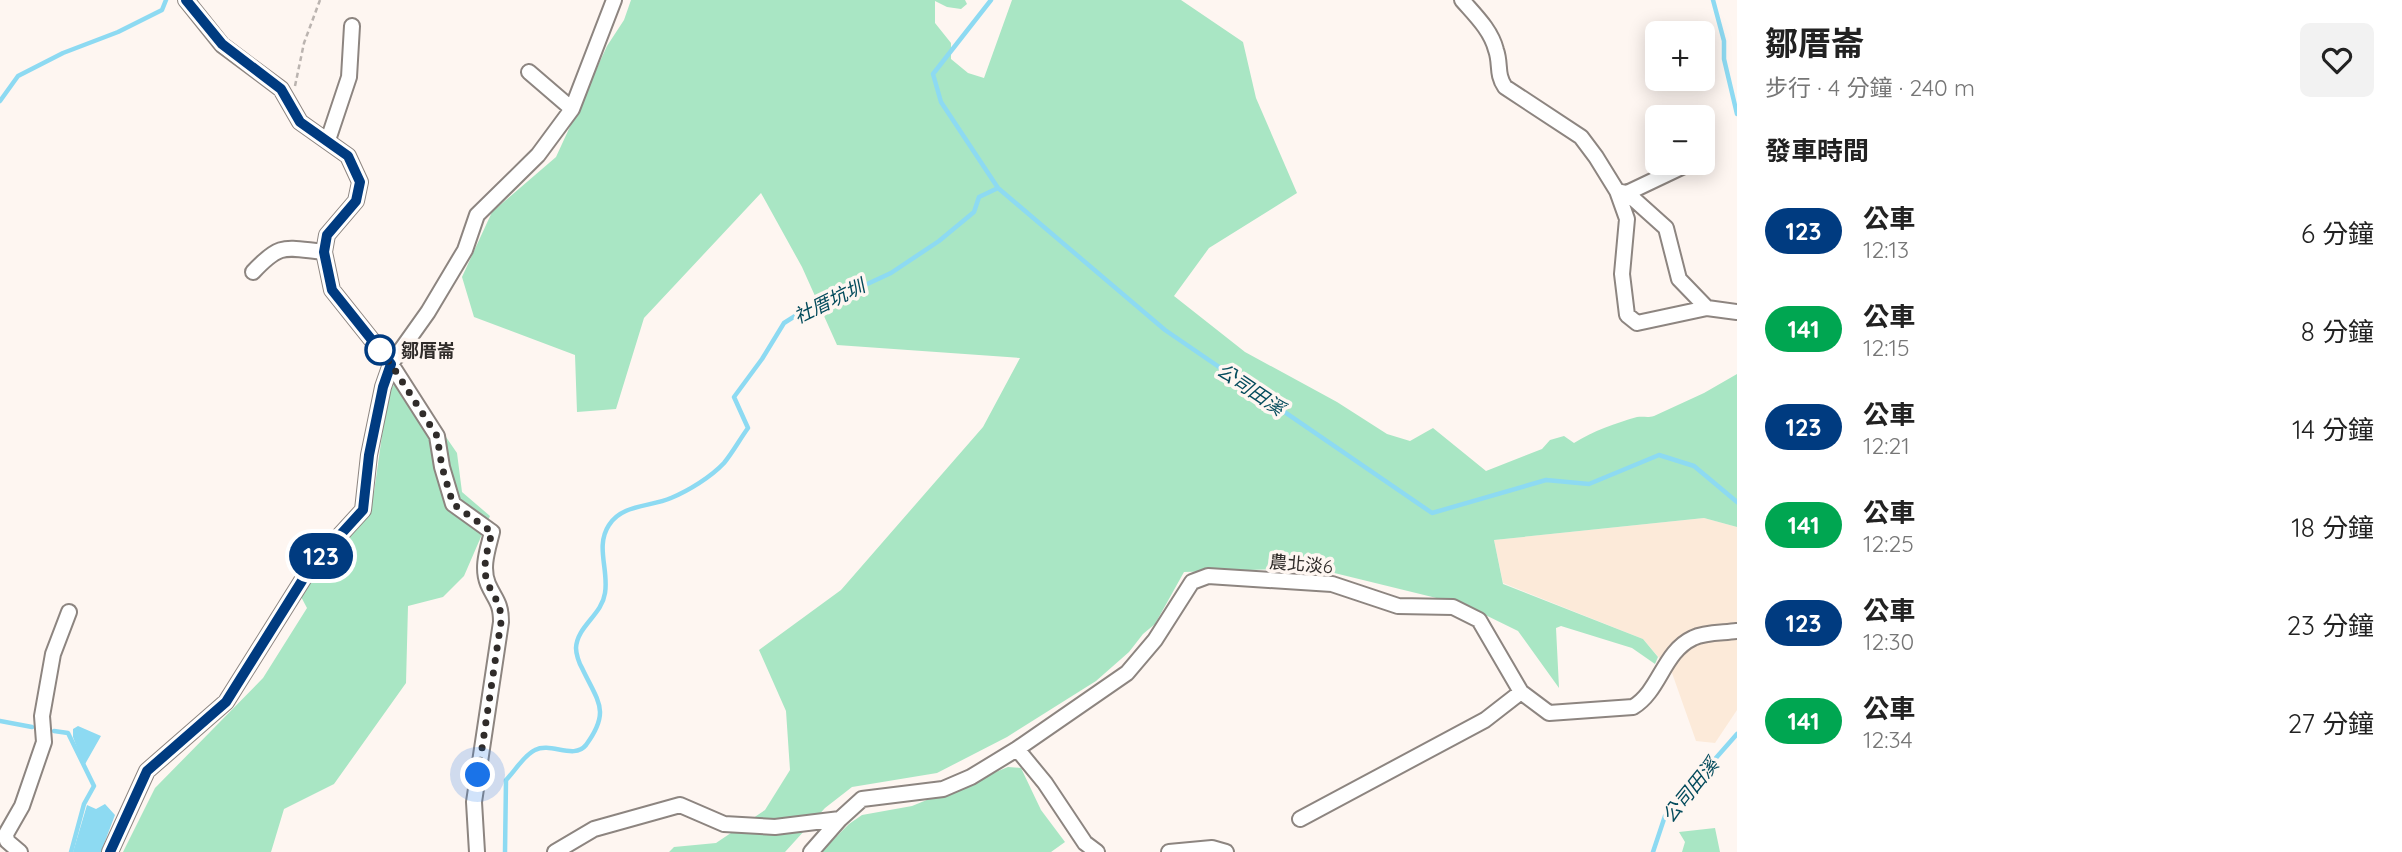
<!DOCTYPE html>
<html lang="zh-TW">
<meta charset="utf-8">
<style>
:root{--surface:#fff;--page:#f2f2f2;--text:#222;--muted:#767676}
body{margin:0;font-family:Quicksand,"Noto Sans TC",sans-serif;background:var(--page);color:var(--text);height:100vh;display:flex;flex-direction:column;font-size:26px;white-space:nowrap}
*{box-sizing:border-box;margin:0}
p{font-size:23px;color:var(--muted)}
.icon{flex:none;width:38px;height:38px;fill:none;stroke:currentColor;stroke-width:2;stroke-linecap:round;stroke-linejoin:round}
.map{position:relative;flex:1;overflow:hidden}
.side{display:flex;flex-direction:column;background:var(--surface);width:665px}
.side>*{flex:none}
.badge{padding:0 14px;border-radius:23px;font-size:24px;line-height:46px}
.buttons{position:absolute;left:1645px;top:21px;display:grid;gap:14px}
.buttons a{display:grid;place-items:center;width:70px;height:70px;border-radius:10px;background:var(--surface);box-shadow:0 4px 18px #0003;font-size:35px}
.you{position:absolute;width:35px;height:35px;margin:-18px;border:5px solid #fff;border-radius:50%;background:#1a73e8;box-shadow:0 0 0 10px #1a73e833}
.map>.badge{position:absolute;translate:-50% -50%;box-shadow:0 0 0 4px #fff}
h2{padding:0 28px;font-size:26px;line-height:63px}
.round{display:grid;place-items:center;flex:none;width:74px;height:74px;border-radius:10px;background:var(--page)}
.head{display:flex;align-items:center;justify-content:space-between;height:119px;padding:0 28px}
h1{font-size:33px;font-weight:700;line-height:52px}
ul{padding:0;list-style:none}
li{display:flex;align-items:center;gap:21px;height:98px;padding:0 28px}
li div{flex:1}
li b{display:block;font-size:26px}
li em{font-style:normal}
li .badge{min-width:77px;font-weight:700;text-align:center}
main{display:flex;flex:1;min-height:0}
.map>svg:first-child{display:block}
</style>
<main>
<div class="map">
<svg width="1737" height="852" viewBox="0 0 1737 852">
<rect width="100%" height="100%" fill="#fef6f1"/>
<!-- industrial -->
<path fill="#fcead9" d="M 1704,518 L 1737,527 L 1737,710 L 1715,743 L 1696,741 L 1672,673 L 1643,639 L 1503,583 L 1494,540 Z"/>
<!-- green -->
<path fill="#a9e6c4" d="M 631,0 L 965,0 L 967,4 L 961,9 L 947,7 L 935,1 L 935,23 L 951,43 L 951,59 L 968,73 L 984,78 L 1012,0 L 1181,0 L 1243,42 L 1256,98 L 1297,193 L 1209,248 L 1174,296 L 1245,352 L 1337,402 L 1387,434 L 1410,441 L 1433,428 L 1486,471 L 1542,449 L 1550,440 L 1564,436 L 1574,443 C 1593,431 1616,423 1637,417 C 1644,416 1647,418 1654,416 L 1704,393 L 1737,374 L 1737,527 L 1704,518 L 1494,540 L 1503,584 L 1643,639 L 1658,657 L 1655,664 L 1632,648 L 1561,626 L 1556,628 L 1559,688 L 1518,631 L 1465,605 L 1314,568 L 1184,572 L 1155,624 L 1143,634 L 1129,652 L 1096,681 L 1007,737 L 937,773 L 852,787 L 825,808 L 785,852 L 669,852 L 674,847 L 716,843 L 765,810 L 790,770 L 786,711 L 759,650 L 841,590 L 983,427 L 1020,358 L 837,345 L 802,267 L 761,193 L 644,318 L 616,409 L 577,412 L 575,355 L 474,317 L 462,277 L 492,212 L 556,157 L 607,46 L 624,20 Z
M 395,383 L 419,398 L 457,453 L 462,492 L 490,516 L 464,576 L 443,597 L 408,606 L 406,683 L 334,784 L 284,809 L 271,852 L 123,852 L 155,788 L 263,678 L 307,608 L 299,593 L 368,506 L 374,492 L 388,393 Z
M 1008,767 L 1021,768 L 1041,810 L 1065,842 L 1051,852 L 821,852 L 849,824 L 862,815 L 912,806 Z
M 1715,828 L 1720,852 L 1682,852 L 1685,842 L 1679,832 Z"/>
<!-- water -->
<path fill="#8ddaf2" d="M 78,726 L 101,736 L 84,766 L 73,737 L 73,729 Z
M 105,804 L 115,815 L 101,852 L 73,852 L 87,805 L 96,809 Z"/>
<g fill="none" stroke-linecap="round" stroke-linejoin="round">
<!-- stream -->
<path stroke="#8ddaf2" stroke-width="4.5" d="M 991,0 L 933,74 L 941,102 L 998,188 L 1165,330 L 1432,513 L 1546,480 L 1589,484 L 1659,455 L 1694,466 L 1737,502
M 1713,0 L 1724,41 L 1724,59 L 1737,114
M 0,101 L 18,76 L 63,53 L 118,32 L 162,10 L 166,0
M 0,721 L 32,727
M 54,731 L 68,733 L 94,786 L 84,804 L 71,852
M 505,852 L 506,780 C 515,771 524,755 535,750 C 551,742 574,760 586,745 C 611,711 598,702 582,668 C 579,663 576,654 576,648 C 577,626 602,615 605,593 C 609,570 595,546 609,525 C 622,504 651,507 671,498 C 688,491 711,477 724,463 C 733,452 740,439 748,428 L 734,397 L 762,359 L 784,323 L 814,304 L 850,292 L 891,273 L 939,241 L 974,212 L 979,197 L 998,188
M 1653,852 L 1665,816 L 1737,734"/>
<defs>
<path id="minor" d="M 186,0 L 222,45 L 281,89 L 300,122 L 348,156 L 360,182 L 356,201 L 327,235 L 324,252 L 332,290 L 391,364 L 437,436 L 442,467 L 453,504 L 492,532 C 488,549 481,567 488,584 C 495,600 501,602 501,622 L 474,802 L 477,852
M 1462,0 C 1475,15 1491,30 1496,50 C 1501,64 1496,74 1505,87 L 1581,137 L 1596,157 L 1617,191 L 1627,219 L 1622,274 L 1627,315 L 1637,323 L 1707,308 L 1737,312
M 529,72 L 572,109
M 328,140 L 349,77 L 352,26
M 1617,191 L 1627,193 L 1666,228 L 1679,279 L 1707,308
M 1627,193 L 1688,164
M 253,272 C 281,242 285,248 324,252
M 1017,749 L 1045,783 L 1085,843 L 1097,852
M 1300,819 L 1485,720 L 1521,692
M 20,852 L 7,841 L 6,834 L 22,806 L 44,742 L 42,716 L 53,654 L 69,612
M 110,852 L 147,771 L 226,702 L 310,568 L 363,510 L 369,455 L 383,387 L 391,364 L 428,312 L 465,250 L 477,215 L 538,155 L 572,109 L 614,0
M 555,852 L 594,829 L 680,805 L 724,824 L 775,827 L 840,819 L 862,799 L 943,789 L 971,777 L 1017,749 L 1127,673 L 1155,640 L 1192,582 L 1208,576 L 1332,584 L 1398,606 L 1453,607 L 1479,620 L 1521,692 L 1549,713 L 1633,707 C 1660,691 1663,652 1693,638 C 1705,632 1724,633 1737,631
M 811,852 L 840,819
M 1169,852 L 1212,848 L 1226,852"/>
</defs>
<!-- minor casing -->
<use href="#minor" stroke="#8d8580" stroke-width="18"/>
<!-- path -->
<path stroke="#bbb4b0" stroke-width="2.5" stroke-dasharray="5 3.5" stroke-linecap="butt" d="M 295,86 L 304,43 L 320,0"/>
<!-- minor -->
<use href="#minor" stroke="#fff" stroke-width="14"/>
</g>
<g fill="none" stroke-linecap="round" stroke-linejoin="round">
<defs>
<path id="line" d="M 110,852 L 147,771 L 226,702 L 310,568 L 363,510 L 369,455 L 383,387 L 391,364 L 332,290 L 324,252 L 327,235 L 356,201 L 360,182 L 348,156 L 300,122 L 281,89 L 222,44 L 186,0"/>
</defs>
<!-- line casing -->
<use href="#line" stroke="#fff" stroke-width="16"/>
<!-- line -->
<use href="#line" stroke="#003b80" stroke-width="10"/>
<!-- walk -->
<path stroke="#302c2a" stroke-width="7" stroke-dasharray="0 12.6" d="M 380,350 L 376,346 L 391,364 L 437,436 L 442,467 L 453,504 L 492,532 C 488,549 481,567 488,584 C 495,600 501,602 501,622 L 478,775"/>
</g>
<!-- markers -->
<circle fill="#fff" stroke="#003b80" stroke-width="3.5" cx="380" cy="350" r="14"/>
<g text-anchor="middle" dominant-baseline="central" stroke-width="7" stroke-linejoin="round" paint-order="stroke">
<!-- stop labels -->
<g font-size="18" font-weight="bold" fill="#302c2a" stroke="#fef6f1" text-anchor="start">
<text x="401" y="350">鄒厝崙</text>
</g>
<!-- street labels -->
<g font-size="18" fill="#302c2a" stroke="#fef6f1">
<text transform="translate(1301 564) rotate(5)">農北淡6</text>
</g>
<!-- water labels -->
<g font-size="19" font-style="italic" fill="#044b5c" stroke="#fef6f1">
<text transform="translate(829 301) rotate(-26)">社厝坑圳</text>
<text transform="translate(1251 389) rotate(34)">公司田溪</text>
<text transform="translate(1690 790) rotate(-51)">公司田溪</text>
</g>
</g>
</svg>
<div class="buttons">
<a>+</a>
<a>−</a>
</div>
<div class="you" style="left:478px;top:775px"></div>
<b class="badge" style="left:321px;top:556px;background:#003b80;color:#fff">123</b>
</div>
<section class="side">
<div class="head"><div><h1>鄒厝崙</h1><p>步行 · 4 分鐘 · 240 m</p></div><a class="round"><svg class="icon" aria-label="heart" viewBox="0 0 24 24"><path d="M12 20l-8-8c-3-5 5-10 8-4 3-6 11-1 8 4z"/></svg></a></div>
<h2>發車時間</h2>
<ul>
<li><span class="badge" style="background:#003b80;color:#fff">123</span><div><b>公車</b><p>12:13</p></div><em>6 分鐘</em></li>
<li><span class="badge" style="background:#00a651;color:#fff">141</span><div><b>公車</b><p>12:15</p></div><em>8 分鐘</em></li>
<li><span class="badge" style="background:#003b80;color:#fff">123</span><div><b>公車</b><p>12:21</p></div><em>14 分鐘</em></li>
<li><span class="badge" style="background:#00a651;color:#fff">141</span><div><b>公車</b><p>12:25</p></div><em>18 分鐘</em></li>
<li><span class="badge" style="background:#003b80;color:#fff">123</span><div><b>公車</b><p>12:30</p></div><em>23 分鐘</em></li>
<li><span class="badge" style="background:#00a651;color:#fff">141</span><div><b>公車</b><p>12:34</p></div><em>27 分鐘</em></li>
</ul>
</section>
</main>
